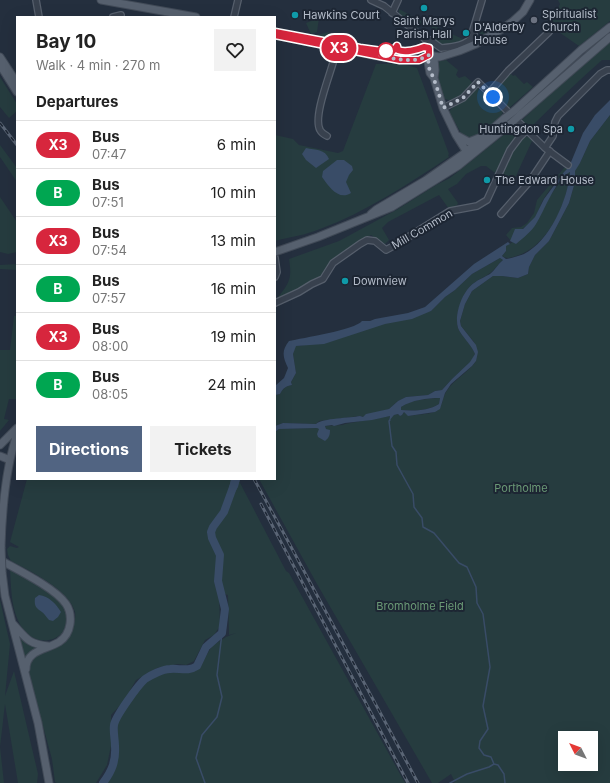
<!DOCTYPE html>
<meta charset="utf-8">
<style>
:root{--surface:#fff;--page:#f2f2f2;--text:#222;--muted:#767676;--line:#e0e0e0;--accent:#516482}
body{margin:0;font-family:Inter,sans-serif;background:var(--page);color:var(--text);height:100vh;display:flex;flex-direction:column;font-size:15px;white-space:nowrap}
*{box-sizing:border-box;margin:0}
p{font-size:13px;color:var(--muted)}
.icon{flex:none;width:22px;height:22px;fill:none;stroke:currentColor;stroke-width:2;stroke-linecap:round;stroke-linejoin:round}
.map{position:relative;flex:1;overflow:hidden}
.sheet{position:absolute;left:16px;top:16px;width:260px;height:464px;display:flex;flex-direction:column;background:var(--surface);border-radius:0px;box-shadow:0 4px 16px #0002}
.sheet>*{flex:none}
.badge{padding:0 8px;border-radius:13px;font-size:14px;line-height:26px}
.needle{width:26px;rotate:312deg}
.fabs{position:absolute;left:558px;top:731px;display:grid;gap:8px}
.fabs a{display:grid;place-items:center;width:40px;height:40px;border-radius:0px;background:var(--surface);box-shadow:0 4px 16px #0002;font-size:20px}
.you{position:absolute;width:20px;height:20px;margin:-10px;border:3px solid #fff;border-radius:50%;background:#1a73e8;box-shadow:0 0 0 6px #1a73e833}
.map>.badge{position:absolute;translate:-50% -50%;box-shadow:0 0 0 2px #fff}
h2{padding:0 20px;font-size:15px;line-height:36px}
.round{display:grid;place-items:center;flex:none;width:42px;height:42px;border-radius:0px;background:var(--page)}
.head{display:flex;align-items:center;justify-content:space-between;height:68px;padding:0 20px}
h1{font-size:19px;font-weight:700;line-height:30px}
.button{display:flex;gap:8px;margin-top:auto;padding:8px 20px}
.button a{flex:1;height:46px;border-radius:0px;background:var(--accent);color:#fff;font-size:16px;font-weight:700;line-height:46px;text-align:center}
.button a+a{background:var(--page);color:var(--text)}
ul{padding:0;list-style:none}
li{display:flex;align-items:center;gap:12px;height:48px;padding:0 20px;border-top:1px solid var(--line)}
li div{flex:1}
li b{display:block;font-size:15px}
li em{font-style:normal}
li .badge{min-width:44px;font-weight:700;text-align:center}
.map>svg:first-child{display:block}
</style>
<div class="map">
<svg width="610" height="783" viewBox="0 0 610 783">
<rect width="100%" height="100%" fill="#242f3e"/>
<!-- green -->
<path fill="#263c3f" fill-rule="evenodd" d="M 558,0 L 610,0 L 610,21 L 579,46 L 550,26 L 560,4 Z
M 399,9 L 425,23 L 417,28 L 399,14 Z
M 319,18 L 317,32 L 311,34 L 306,23 Z
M 432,25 L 465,40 L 456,43 L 441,44 L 431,36 Z
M 478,27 L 490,30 L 490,31 L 485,34 L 481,35 L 478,31 Z
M 329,32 L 328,36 L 330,38 L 329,39 L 316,37 L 317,35 Z
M 610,42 L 610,60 L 602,60 C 577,82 553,105 530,128 L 522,120 L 592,56 Z
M 446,60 L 458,70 L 456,75 L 459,78 L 465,76 L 472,82 C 470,93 454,105 443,98 L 437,81 L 437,65 L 440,61 Z
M 376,64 L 403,64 L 417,68 L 449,154 L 448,155 L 449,157 C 408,184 366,212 320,229 C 306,235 290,237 275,241 L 275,135 L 293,139 L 299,145 L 338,153 L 343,151 Z
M 511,74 L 513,76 L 515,75 L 524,84 L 527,82 L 533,87 L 507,110 L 495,99 L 496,94 L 493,91 L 508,75 Z
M 0,77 L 17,104 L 17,111 L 9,118 L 0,107 Z
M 477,88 L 494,101 L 503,112 L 501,116 L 484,133 L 472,140 L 462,135 L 449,112 L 452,108 L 463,101 Z
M 610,115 L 610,783 L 454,783 L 455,782 L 451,774 L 438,783 L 432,783 L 317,584 L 259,479 L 275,479 L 275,432 L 279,429 L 317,428 L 326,429 L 325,426 L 343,425 L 345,424 L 390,416 L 389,420 L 394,415 L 398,414 L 400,416 L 402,415 L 404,412 L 409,416 C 417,414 429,415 436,411 C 443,408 442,398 446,392 C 454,379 468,373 476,361 L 474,342 L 461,326 L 460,321 L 465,304 L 472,291 L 493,276 L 502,276 L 518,278 L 528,274 L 529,267 L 535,255 L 549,241 L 569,203 L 575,182 L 575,171 L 576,167 L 580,163 L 590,141 ZM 565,738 L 591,738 L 591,764 L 565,764 Z
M 515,126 L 521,131 L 521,136 L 529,137 L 540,147 L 532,141 L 515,178 L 512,179 L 505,175 L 503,176 L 502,175 L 511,149 L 495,173 L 486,166 L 481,166 L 466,174 L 457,184 L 448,189 L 458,203 L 457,205 L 449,209 L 439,195 L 388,222 L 382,228 L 389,240 L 385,244 L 371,235 L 329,263 L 323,277 C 319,278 314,279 310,281 C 300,287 291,299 278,297 C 290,282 292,278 289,259 L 339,241 L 398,209 L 436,185 L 450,178 Z
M 0,145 L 17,168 L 17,182 L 0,157 Z
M 564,168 L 569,168 C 559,176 550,189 543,200 C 540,205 539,211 535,217 C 529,226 516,231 511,241 L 506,235 L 512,228 L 521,227 L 527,223 L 534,213 L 537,200 Z
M 570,172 C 568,202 548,247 516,256 C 510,258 507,259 502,256 L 506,251 L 506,246 L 513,242 L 516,244 L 555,189 L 567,173 Z
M 0,197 L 17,222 L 17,252 L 8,254 L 0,252 Z
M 500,258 L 503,260 C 498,264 495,270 490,273 C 485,277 479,279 474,283 C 463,290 454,316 458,328 C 461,336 471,343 475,354 L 471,362 L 452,379 L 442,390 L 435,391 L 428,395 L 406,397 L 398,401 L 389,409 L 363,417 L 360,416 L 319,421 L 316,424 L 283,423 L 275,426 L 275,395 L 280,394 C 283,388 286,386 292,385 L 291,382 L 296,373 L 293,354 L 295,346 L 300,346 L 431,311 L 445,297 L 455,290 L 472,274 Z
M 17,264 L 17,270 L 0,269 L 0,265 Z
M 14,316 L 17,316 L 17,399 L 9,399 L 4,419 L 9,420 L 0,431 L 0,350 L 10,350 Z
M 440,398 L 439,404 C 428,411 413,411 401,410 L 401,407 C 412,399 426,399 440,398 Z
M 27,479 L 170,479 L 177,480 L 178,479 L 238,479 L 286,571 L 289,573 L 405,783 L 105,783 L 116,767 L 118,757 L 117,720 L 145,681 L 169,671 L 189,672 L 200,666 L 212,646 L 226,637 L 236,633 L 229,635 L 228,595 L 219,592 L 220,626 L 214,635 L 205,640 L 194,661 L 186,665 L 178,664 L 157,668 L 136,680 L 124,701 L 111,715 L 112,741 L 107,765 L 96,783 L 57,783 L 55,782 L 52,759 L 28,671 L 30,660 C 34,657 37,655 41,653 C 47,650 56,649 60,645 C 68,636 77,624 75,612 C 69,590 30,571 11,561 L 8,555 L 7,549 L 10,546 L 17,548 L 19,547 L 10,542 Z
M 10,570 C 25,577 39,585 52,594 C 55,596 60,599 62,601 C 64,603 64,605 65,607 C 78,640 32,657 17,618 C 11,603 11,586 10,570 Z
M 0,600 L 10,644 L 5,696 L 14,671 L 38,774 L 37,783 L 18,783 L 5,704 L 0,747 L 4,783 L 0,783 Z
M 17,633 L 27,644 L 39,648 L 24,661 Z"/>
<!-- water -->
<path fill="#394c67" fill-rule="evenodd" d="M 610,100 L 610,115 L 590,141 L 580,163 L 575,171 L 575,182 L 569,203 L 549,241 L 535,255 L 529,267 L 528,274 L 518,278 L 502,276 L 493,276 L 472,291 L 465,304 L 460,321 L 461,326 L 476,345 L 478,352 L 476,361 L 472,366 L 451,384 L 445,393 L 440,409 L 435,412 L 408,416 L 404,412 L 402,415 L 400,416 L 398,414 L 394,415 L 389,421 L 390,416 L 372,420 L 345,423 L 334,426 L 332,425 L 325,426 L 326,429 L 330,430 C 330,435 329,438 325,441 L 318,437 L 317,434 L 319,429 L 317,428 L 279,429 L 275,432 L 275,426 L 283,423 L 316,424 C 322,418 351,418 360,416 L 363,417 L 366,414 L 389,409 L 398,401 L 406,397 L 428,395 L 435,391 L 442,390 L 452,379 L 470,362 L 475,354 C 471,344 461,336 458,328 C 454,315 462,291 474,283 C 479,279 485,277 490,274 C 495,270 498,264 503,260 L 500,258 L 472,274 L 455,290 L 445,297 L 431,311 L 412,319 L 385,324 L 324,344 L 296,346 L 293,354 L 296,373 L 291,382 L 292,385 C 286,386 283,388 280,394 L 275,395 L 275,386 L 284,378 L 288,368 C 283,357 281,351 289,341 C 302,338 355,330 362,321 L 370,321 L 375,319 L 408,313 L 425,307 L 474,264 L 508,242 L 510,244 L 506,246 L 506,251 L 502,256 L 506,259 C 512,258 519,256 524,254 C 550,241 568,199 570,172 C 556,178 544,212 536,224 C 531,232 523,238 516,244 L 510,241 L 515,229 L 523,229 L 535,217 L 544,199 L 564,172 L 569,167 L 583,133 L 595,115 ZM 440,398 L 439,404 C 428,411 413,411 401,410 L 401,407 C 412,400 427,398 440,398 Z
M 306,148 C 316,150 325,149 329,159 L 316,168 L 306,160 L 302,154 Z
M 337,160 L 344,160 L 352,166 L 353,170 L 349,175 L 346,182 L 351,193 C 339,201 329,187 322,177 L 323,171 Z
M 231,479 L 240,479 L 238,487 L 224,511 Z
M 39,595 C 49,596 56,604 61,612 L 58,617 L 53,621 L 49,620 C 46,617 45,614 42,612 C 36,608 34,606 35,598 Z"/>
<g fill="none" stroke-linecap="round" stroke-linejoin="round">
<!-- stream -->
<path stroke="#394c67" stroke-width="1.5" d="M 390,420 L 389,421 L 392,446 L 396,452 L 397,465 L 413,494 L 414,507 L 422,518 L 423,527 L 434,533 L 459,563 L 467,567 L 476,587 L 477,603 L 483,614 L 490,667 L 483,706 L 488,729 L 480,741 L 479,748 L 484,755 L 491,757 L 494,764
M 494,764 L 498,765 L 504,774 L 505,783
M 205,783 L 196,758 L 202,735 L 217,717 L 222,697 L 217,675 L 222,633
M 450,783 L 467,774 L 489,767 L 494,764"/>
<!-- river -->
<path stroke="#394c67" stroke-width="8" d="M 103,783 C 112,771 116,761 115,746 C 115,739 113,732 114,725 C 115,717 138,685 145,679 C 151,675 163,669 170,669 C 180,668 188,672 197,666 L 206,647 L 222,633 L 225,609 L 218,581 L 220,555 L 212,538 L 211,532 L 213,527 L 224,512 L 236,479"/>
<defs>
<path id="minor" d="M 36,0 L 39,17
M 371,0 L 384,6 L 425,39 L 428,43 L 429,55
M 392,13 L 398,0
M 113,17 L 121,15
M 234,17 L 238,0
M 474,35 L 473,30 L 482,0
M 425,39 L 430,40 L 441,48 C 453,47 467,46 474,35
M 489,93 L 508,71 L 549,32
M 443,108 L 463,98 L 478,82 L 545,148 L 568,165
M 327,136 C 325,135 321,132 320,130 C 312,115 334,66 337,48
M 545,148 L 553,136 L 555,122 L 558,116 L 600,74 L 607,70 L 610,70
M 501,214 L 530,181 L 550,151
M 275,258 L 277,272 L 275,277
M 275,303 L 299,292 L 312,284 L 323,279 L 333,263 L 360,244 L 367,240 L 375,241 L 386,250 L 397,244 L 450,211 L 477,206 L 487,200 L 510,150 L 519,138 L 527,130"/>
<path id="major" d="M 101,0 L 196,17
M 275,35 L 377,56 L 400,60 L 419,60 L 429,55 L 439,57 L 443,56 L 459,51 L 476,44 L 502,29 L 512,22 L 523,12 L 530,0
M 429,55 L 428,62 L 430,73 L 434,78 L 443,108 L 456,135 L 468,154
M 429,55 L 434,58 L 435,70 L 434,78
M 0,57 L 17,83
M 0,65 L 17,92
M 514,111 L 581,50 L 610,27
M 519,116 L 610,37
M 458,136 L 469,142 L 479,138
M 371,214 L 377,209 L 426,180 L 466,152 L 505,118
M 275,252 L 318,237 L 392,207 L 458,166 L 510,124
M 0,445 L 17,428
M 0,456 L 10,460
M 1,547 C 2,509 5,470 17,434
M 0,560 C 18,570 55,588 66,604 C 70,610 71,617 70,624 C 69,631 65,638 59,642 C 46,650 26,650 26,669
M 2,572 L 5,596 L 38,723 L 49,783
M 13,624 C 26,638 28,644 48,646"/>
</defs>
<!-- minor casing -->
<use href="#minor" stroke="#565f6c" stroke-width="8"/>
<!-- major casing -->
<use href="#major" stroke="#414a57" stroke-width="9"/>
<!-- minor -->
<use href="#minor" stroke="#38414e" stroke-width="5.5"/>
<!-- major -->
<use href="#major" stroke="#56606e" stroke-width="7"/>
<defs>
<path id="rail" d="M 0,123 L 17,145
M 254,479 L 283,532 L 418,783
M 261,504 L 408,783"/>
</defs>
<!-- rail casing -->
<use href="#rail" stroke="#5a6575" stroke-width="3"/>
<!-- rail -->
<use href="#rail" stroke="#1d2633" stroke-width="1.5" stroke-dasharray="4.5" stroke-linecap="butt"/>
<defs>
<path id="major-bridge" d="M 505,118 L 514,111
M 510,124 L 519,116
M 1,547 L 2,572"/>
</defs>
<!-- major-bridge casing -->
<use href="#major-bridge" stroke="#414a57" stroke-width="9" stroke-linecap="butt"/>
<!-- major-bridge -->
<use href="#major-bridge" stroke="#56606e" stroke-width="7"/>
</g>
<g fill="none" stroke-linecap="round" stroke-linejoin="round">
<defs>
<path id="line" d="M 275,32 L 360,48 L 389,52 L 394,50 L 397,46 L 398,50 C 405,53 417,50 424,47 L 429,48 L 429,55 L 419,60 L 400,60 L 275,35"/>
</defs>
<!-- line casing -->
<use href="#line" stroke="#fff" stroke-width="9"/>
<!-- line -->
<use href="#line" stroke="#d7263d" stroke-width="6"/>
<!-- walk -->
<path stroke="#b4bcc9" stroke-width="4" stroke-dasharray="0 7.2" d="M 386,51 L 380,56 C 396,59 415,64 429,55 C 427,70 430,68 434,80 C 438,89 440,99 443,108 L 463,98 L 478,82 L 493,97"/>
</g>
<!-- markers -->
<g fill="#0f9aa8" stroke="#1d2633" stroke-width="1.5">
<circle cx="424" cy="8" r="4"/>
<circle cx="295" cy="15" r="4"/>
<circle cx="466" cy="33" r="4"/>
<circle cx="571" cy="129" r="4"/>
<circle cx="487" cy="180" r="4"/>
<circle cx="345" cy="281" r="4"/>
</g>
<circle fill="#6b7280" stroke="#1d2633" stroke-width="1.5" cx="534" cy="20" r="4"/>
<circle fill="#fff" stroke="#d7263d" stroke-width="2" cx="386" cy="51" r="8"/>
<g text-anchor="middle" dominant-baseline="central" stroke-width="4" stroke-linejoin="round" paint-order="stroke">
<!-- poi labels -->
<g font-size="11" fill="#b4bcc9" stroke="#1d2633" text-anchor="start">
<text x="542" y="14">Spiritualist<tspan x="542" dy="13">Church</tspan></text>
<text x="303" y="15">Hawkins Court</text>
<text x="424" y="21" text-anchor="middle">Saint Marys<tspan x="424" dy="13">Parish Hall</tspan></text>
<text x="474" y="27">D'Alderby<tspan x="474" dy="13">House</tspan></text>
<text x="563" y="129" text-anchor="end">Huntingdon Spa</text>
<text x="495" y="180">The Edward House</text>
<text x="353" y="281">Downview</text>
</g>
<!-- street labels -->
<g font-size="11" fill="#b4bcc9" stroke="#1d2633">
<text transform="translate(422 229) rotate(-30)">Mill Common</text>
</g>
<!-- park labels -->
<g font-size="11" fill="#6b9a76" stroke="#1d2633">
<text x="521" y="488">Portholme</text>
<text x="420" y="606">Bromholme Field</text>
</g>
</g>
</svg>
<div class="fabs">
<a><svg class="needle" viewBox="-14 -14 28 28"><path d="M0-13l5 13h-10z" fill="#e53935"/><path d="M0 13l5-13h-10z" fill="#767676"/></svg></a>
</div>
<div class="you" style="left:493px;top:97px"></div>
<b class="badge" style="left:339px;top:48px;background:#d7263d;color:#fff">X3</b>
<section class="sheet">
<div class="head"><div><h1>Bay 10</h1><p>Walk · 4 min · 270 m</p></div><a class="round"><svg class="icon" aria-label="heart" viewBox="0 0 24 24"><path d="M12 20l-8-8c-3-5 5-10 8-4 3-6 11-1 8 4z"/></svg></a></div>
<h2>Departures</h2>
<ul>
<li><span class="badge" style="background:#d7263d;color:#fff">X3</span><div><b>Bus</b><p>07:47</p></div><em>6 min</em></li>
<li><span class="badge" style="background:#00a651;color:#fff">B</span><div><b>Bus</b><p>07:51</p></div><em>10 min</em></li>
<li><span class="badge" style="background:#d7263d;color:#fff">X3</span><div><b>Bus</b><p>07:54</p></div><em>13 min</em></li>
<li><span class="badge" style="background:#00a651;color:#fff">B</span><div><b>Bus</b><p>07:57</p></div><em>16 min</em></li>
<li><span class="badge" style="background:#d7263d;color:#fff">X3</span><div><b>Bus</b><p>08:00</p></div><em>19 min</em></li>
<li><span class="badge" style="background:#00a651;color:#fff">B</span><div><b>Bus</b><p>08:05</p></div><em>24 min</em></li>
</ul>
<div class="button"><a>Directions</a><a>Tickets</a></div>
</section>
</div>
